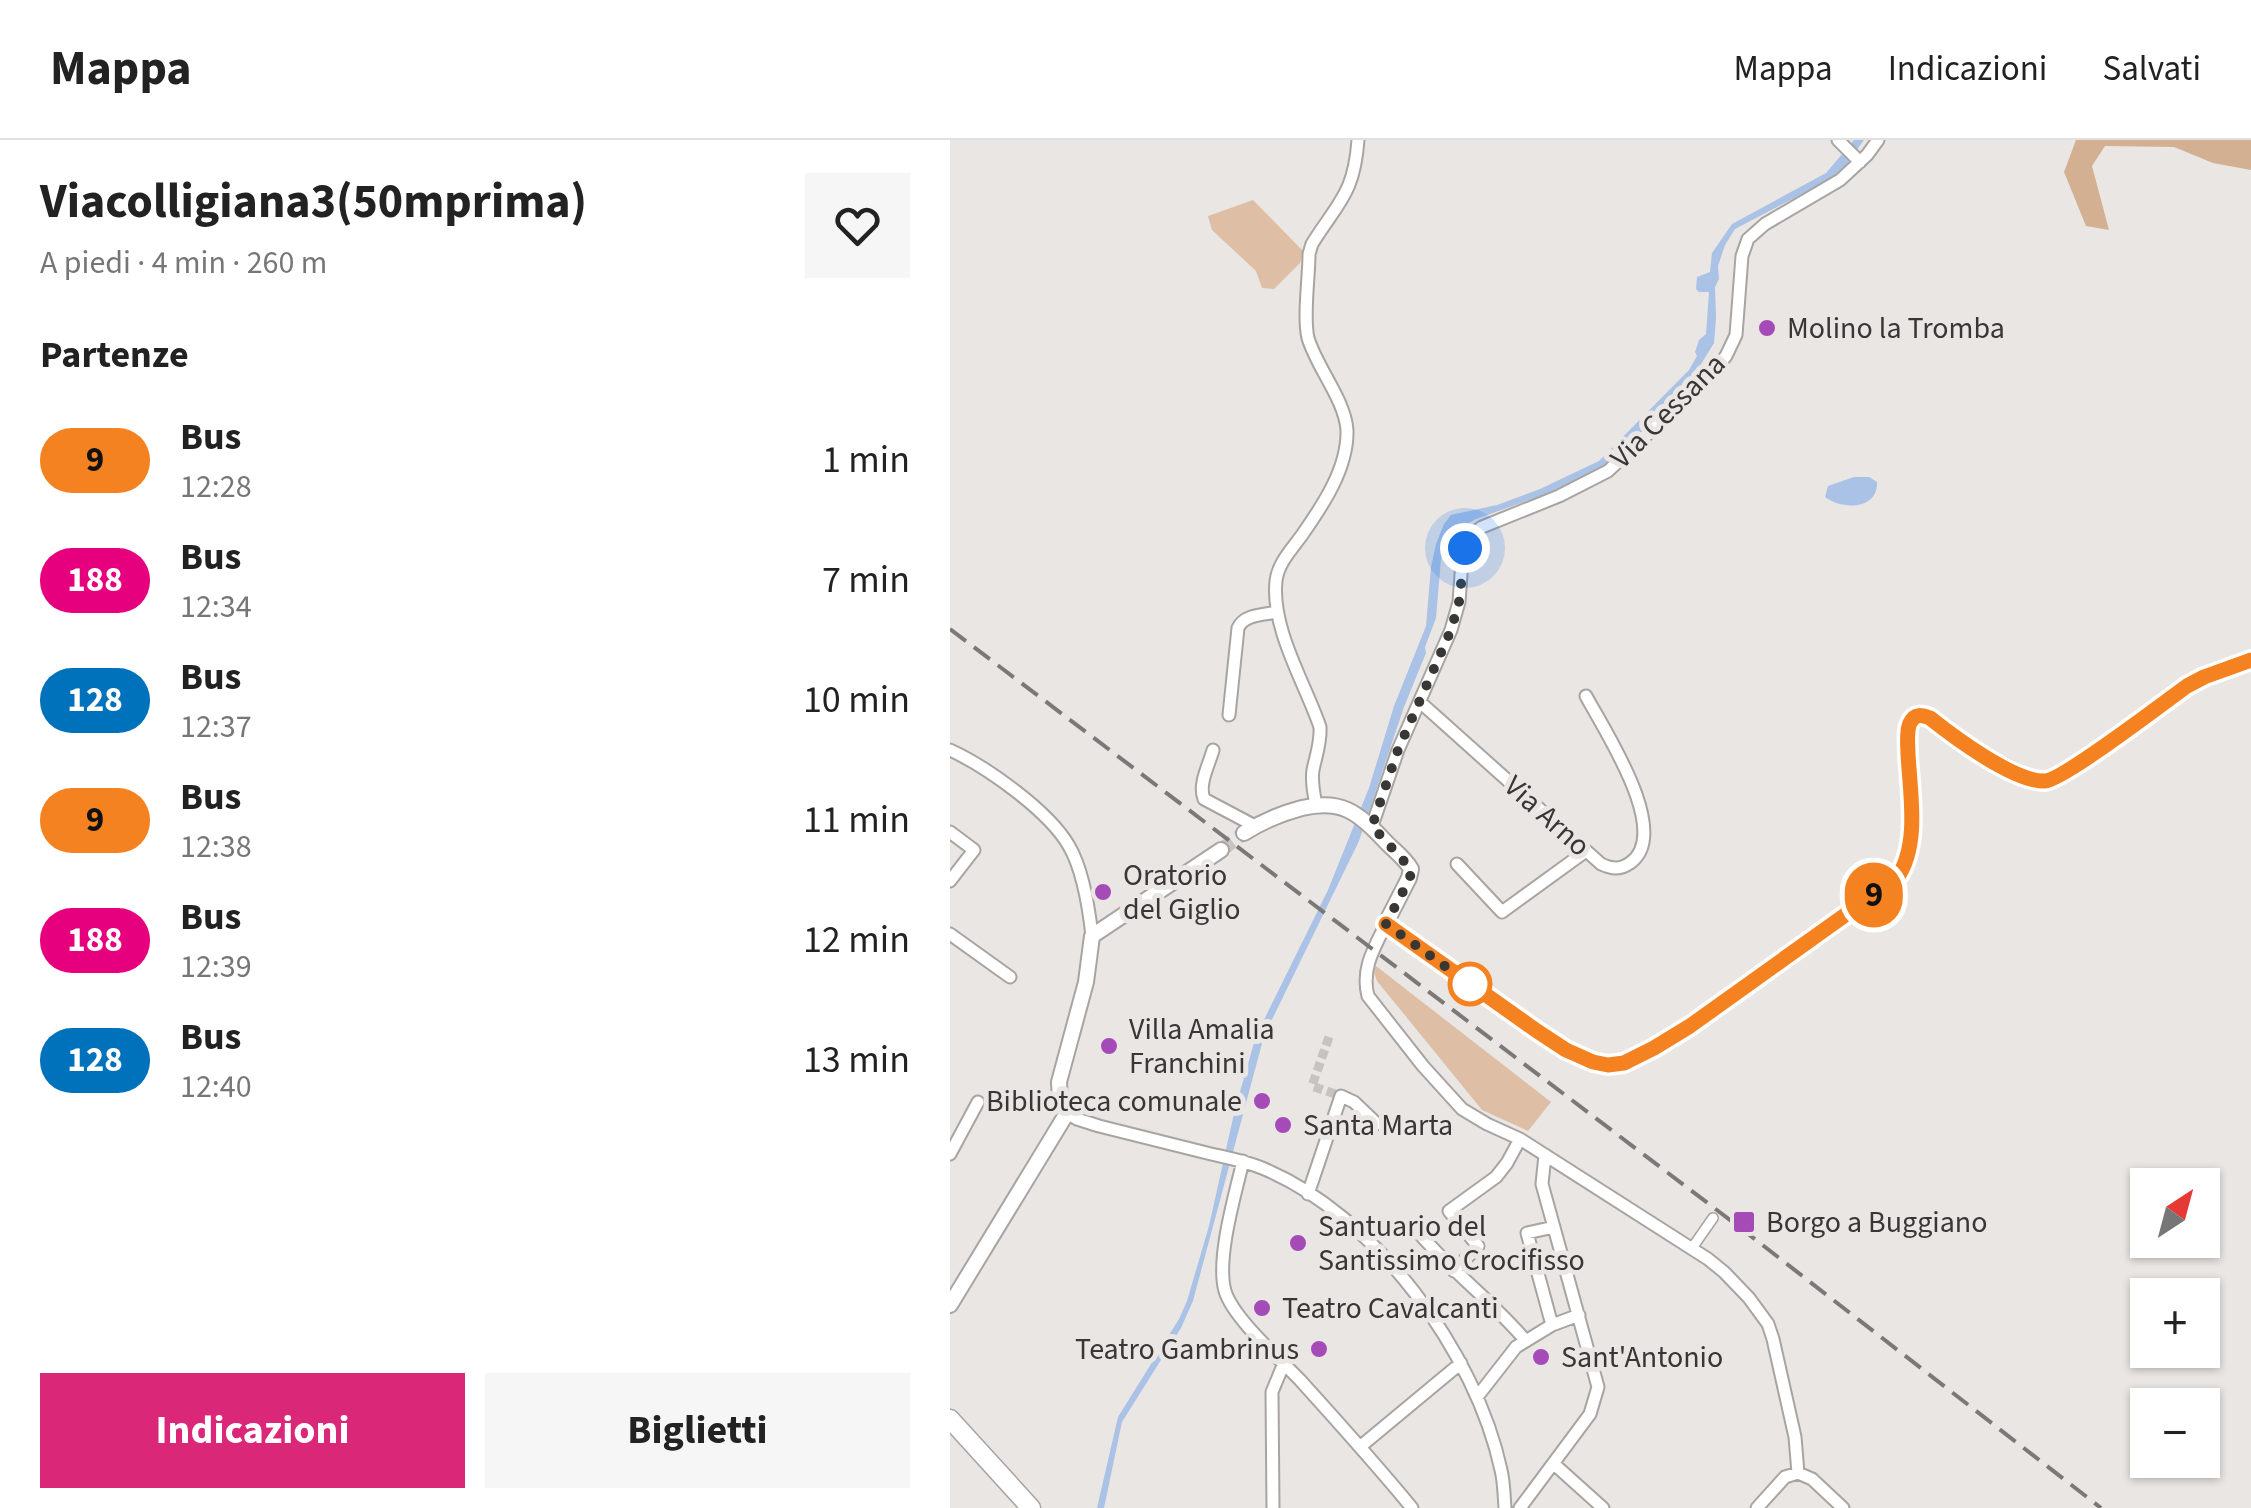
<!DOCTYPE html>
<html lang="it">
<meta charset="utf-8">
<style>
:root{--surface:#fff;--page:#f6f6f6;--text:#222;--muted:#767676;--line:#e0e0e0;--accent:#db2777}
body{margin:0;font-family:"Source Sans 3",sans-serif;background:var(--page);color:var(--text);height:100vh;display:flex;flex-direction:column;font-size:38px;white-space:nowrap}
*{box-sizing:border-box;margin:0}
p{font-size:32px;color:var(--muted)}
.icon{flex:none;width:55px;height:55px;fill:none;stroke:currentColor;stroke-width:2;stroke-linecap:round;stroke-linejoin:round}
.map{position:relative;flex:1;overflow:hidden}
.drawer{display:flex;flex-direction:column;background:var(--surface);width:950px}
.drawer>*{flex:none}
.badge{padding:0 20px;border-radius:32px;font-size:35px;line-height:65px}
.needle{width:65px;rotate:36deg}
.tools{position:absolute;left:1180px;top:1028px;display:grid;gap:20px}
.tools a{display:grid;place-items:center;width:90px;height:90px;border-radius:0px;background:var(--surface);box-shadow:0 2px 8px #0004;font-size:50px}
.you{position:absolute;width:50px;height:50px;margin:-25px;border:8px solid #fff;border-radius:50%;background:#1a73e8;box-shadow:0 0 0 15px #1a73e833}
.map>.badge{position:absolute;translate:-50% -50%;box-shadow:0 0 0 5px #fff}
h2{padding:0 40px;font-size:38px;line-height:90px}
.round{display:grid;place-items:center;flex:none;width:105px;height:105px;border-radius:0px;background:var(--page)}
.head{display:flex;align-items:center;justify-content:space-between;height:170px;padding:0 40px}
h1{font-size:48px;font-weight:700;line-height:75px}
.cta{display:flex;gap:20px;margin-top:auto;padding:20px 40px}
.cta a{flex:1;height:115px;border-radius:0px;background:var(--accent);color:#fff;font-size:40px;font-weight:700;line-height:115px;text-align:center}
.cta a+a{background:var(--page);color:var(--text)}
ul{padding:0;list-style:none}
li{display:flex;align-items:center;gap:30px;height:120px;padding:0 40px}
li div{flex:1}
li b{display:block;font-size:38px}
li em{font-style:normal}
li .badge{min-width:110px;font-weight:700;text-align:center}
header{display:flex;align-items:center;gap:60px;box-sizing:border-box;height:140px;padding:0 50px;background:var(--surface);border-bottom:2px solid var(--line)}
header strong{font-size:48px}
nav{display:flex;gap:55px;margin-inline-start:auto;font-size:35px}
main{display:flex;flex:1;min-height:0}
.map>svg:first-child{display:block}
</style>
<header>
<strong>Mappa</strong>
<nav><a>Mappa</a><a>Indicazioni</a><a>Salvati</a></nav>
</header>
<main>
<section class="drawer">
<div class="head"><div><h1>Viacolligiana3(50mprima)</h1><p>A piedi · 4 min · 260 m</p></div><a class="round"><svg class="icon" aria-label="heart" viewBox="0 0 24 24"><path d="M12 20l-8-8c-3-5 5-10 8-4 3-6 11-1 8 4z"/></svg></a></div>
<h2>Partenze</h2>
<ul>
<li><span class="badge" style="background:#f58220;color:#111">9</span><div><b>Bus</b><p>12:28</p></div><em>1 min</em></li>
<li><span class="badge" style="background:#e6007e;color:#fff">188</span><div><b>Bus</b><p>12:34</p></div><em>7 min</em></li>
<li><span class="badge" style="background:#0072bc;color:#fff">128</span><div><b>Bus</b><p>12:37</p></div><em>10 min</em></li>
<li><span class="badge" style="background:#f58220;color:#111">9</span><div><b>Bus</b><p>12:38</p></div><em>11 min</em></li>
<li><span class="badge" style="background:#e6007e;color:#fff">188</span><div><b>Bus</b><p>12:39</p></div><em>12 min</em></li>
<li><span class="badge" style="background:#0072bc;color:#fff">128</span><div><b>Bus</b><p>12:40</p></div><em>13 min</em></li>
</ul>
<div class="cta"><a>Indicazioni</a><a>Biglietti</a></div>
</section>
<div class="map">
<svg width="1301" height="1368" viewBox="0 0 1301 1368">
<rect width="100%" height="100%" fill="#eae6e3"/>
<!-- green -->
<path fill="#debfa6" d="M 303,60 L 354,112 L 350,123 L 324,149 L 312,148 L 306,131 L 262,90 L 258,76 Z
M 426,826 L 601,962 L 578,991 L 532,970 L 427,841 L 424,833 Z"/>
<!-- forest -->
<path fill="#d4b093" d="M 1126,0 L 1301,0 L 1301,30 L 1263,23 L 1224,7 L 1155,6 L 1142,26 L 1159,90 L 1136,86 L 1114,32 Z"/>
<!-- water -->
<path fill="#a9c2e6" d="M 904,0 L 914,0 L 896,25 L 877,41 L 785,89 L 775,105 L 768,126 L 769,139 L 765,147 L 766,178 L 764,203 L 748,229 L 672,310 L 650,328 L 596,354 L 526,379 L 504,391 L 497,402 L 491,419 L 486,478 L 475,507 L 476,513 L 454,567 L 409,701 L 314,896 L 243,1161 L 231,1188 L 172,1282 L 154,1368 L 147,1368 L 168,1277 L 229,1179 L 237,1161 L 259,1086 L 285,969 L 306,896 L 378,750 L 419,648 L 444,566 L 476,486 L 481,427 L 486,404 L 494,384 L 501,375 L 547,365 L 590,349 L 649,321 L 739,230 L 747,216 L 745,212 L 749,200 L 756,194 L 759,152 L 749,152 L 746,149 L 747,137 L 760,132 L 762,113 L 782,84 L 876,33 Z
M 904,337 L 919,337 L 927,342 C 928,370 892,370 875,357 L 878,346 Z"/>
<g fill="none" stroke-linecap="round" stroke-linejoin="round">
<!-- pedestrian-tunnel -->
<path stroke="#c6c3c0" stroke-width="9" stroke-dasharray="9 4.5" stroke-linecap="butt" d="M 379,897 L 362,946 L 391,956"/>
<!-- tertiary-tunnel -->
<path stroke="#c6c3c0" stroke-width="14" stroke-dasharray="14 7" stroke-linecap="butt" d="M 271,710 L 294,693"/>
<defs>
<path id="pedestrian" d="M 742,1108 L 763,1078"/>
<path id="minor" d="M 888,0 L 910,22
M 470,562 L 651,724 C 662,729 670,730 680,723 C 723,693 654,590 636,556
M 279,575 L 288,488 C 294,474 314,475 327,472
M 0,610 C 37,627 99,671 119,706 C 133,730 139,769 142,796
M 263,610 C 259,625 248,644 254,659 L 305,686
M 366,665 C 364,654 361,642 363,630 C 366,615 371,603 370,587 C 355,543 321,489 326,441 C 328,423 342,409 352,395 C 373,365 398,328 397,290 C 395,260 367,228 358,198 C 353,177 359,138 359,114 L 362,104 C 389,61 404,54 408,0
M 422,686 L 448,610 L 501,490 L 509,462 L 512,421 L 520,396 L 532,387 L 609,356 L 658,331 L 757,239 L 776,216 L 786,195 L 792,116 L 798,99 L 815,84 L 890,40 L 917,15 L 928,0
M 0,692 L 24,710 L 0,741
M 507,724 L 552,772 L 636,711
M 436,784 C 424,808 411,829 418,856 L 473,926 L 512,969 L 537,984 L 570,999 L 758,1119 L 774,1132 L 799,1158 L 818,1184 L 823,1199 L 845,1297 L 848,1333
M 0,794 L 60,837
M 117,973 L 127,979 L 149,986 C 184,995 218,1003 253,1012 C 273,1017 293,1020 312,1028 C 425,1074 526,1213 551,1330 C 554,1342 554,1355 555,1368
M 0,1014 L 28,962
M 293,1021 C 285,1055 266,1119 275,1151 C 283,1178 329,1218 350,1240 C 388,1282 426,1324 462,1368
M 358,1054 L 391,956 L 404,962 L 427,984
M 604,1087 L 577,1093 L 602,1185 L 629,1175
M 468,1092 C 501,1131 542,1161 576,1201
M 504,1131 L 528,1106 L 499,1071 L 546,1037 L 557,1023 L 570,999
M 527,1257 L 566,1207 L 602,1185
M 411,1306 L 511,1223
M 604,1324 L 653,1368
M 323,1368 L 322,1252 L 334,1223
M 570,1368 L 640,1274 L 648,1247 L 592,1044 L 595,1015
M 807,1368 L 835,1337 L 848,1333 L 862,1339 L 893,1368"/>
<path id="tertiary" d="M 294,693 C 313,681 329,674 352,668 C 391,659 408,672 434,700 C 443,710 454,717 461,729 L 459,738 L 437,781 L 437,786 L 616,910 L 643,922 L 659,925 L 674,923 L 705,908 L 740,886 L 947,738 C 968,706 960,651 958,614 C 958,605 956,590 960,582 C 964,576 967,577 973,575 L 1034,616 L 1079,638 L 1096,641 L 1132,622 L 1237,546 L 1254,537 L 1301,520
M 0,1165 L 117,973 L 110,960 L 109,942 L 136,842 L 142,796 L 271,710"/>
<path id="primary" d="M 0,1279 L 81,1368"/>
</defs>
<!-- pedestrian casing -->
<use href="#pedestrian" stroke="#a8a4a1" stroke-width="12"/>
<!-- minor casing -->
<use href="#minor" stroke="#a8a4a1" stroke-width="15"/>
<!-- tertiary casing -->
<use href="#tertiary" stroke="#a8a4a1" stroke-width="18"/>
<!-- primary casing -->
<use href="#primary" stroke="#a8a4a1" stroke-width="21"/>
<!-- pedestrian -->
<use href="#pedestrian" stroke="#fff" stroke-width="9"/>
<!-- minor -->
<use href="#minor" stroke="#fff" stroke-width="11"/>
<!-- tertiary -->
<use href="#tertiary" stroke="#fff" stroke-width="14"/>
<!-- primary -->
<use href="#primary" stroke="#fff" stroke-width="18"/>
<!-- rail -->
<path stroke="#7b7977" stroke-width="4" stroke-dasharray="20 10" stroke-linecap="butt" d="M 0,489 L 788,1086 L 1151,1368"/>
</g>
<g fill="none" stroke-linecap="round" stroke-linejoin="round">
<defs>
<path id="line" d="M 436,784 L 587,891 L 616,910 L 643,922 L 658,925 L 674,923 L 704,908 L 740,886 L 947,738 C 970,705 960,653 958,614 C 958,605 956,591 960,583 C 965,573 972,575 980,578 C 1004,597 1064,642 1095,641 C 1113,640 1215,562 1237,546 L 1254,537 L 1301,520"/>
</defs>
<!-- line casing -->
<use href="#line" stroke="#fff" stroke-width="22"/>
<!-- line -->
<use href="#line" stroke="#f58220" stroke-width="15"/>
<!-- walk -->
<path stroke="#383735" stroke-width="10" stroke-dasharray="0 18" d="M 515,408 L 509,462 L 501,490 L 448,610 L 422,686 L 461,729 L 460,738 L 436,784 L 520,844"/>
</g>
<!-- markers -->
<g fill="#a44bb7" stroke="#eae6e3" stroke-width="4">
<circle cx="817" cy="188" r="10"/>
<circle cx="153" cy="752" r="10"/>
<circle cx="159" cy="906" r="10"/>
<circle cx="312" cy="961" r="10"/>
<circle cx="333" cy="985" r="10"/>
<rect x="782" y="1070" width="24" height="24" rx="5"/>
<circle cx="348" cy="1103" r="10"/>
<circle cx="312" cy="1168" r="10"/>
<circle cx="369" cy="1209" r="10"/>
<circle cx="591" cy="1217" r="10"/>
</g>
<circle fill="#fff" stroke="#f58220" stroke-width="5" cx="520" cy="844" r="20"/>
<g text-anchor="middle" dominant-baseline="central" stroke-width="10" stroke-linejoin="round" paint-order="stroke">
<!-- poi labels -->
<g font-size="30" fill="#383735" stroke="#eae6e3" text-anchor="start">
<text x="837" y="188">Molino la Tromba</text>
<text x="173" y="735">Oratorio<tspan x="173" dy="34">del Giglio</tspan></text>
<text x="179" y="889">Villa Amalia<tspan x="179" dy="34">Franchini</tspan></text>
<text x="292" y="961" text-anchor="end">Biblioteca comunale</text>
<text x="353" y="985">Santa Marta</text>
<text x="816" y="1082">Borgo a Buggiano</text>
<text x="368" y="1086">Santuario del<tspan x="368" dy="34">Santissimo Crocifisso</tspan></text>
<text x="332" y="1168">Teatro Cavalcanti</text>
<text x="349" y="1209" text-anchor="end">Teatro Gambrinus</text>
<text x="611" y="1217">Sant'Antonio</text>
</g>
<!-- street labels -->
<g font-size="30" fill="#383735" stroke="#eae6e3">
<text transform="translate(718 271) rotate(-45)">Via Cessana</text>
<text transform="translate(597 676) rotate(42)">Via Arno</text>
</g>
</g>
</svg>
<div class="tools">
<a><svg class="needle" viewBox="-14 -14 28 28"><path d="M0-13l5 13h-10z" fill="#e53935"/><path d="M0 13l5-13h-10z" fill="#767676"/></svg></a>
<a>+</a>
<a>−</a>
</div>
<div class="you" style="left:515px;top:408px"></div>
<b class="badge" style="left:924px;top:755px;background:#f58220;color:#111">9</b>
</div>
</main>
